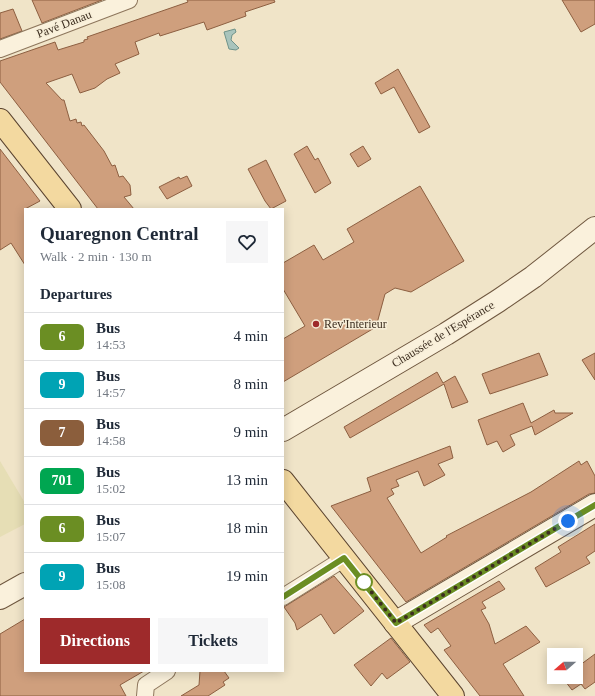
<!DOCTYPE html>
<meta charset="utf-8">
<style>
:root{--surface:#fff;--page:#f6f6f7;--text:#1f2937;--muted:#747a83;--line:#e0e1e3;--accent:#9e2a2b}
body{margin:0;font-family:"Times New Roman",serif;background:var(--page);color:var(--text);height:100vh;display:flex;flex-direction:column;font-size:15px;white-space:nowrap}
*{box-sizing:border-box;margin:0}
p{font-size:13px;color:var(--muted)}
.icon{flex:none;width:22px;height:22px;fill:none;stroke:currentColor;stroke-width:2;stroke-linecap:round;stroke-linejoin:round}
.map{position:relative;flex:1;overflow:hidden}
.panel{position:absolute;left:24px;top:208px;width:260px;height:464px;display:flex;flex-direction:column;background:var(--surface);border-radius:0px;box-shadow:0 2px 10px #0003}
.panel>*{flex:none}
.badge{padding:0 8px;border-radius:6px;font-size:14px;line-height:26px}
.needle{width:26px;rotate:250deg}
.buttons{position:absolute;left:547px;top:648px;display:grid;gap:8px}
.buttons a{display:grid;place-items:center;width:36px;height:36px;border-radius:0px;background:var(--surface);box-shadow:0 2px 10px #0003;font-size:20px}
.you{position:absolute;width:20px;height:20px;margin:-10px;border:3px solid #fff;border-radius:50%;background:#1a73e8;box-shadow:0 0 0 6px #1a73e833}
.map>.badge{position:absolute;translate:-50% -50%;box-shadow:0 0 0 2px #fff}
h2{padding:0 16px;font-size:15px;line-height:36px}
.round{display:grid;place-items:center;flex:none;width:42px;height:42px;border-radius:0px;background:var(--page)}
.summary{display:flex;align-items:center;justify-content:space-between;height:68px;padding:0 16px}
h1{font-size:19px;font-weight:800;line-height:30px}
.cta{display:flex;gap:8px;margin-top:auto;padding:8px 16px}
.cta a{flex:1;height:46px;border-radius:0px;background:var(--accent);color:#fff;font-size:16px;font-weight:800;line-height:46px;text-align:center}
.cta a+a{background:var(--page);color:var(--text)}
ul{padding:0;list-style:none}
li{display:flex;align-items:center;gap:12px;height:48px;padding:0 16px;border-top:1px solid var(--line)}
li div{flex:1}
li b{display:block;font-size:15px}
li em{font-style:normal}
li .badge{min-width:44px;font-weight:700;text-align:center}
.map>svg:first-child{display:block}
</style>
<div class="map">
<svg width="595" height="696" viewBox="0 0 595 696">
<rect width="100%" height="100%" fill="#f0e4c8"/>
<!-- farmland -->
<path fill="#e6deb5" d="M 0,461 L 25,503 L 25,524 L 0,537 Z"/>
<!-- water -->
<path fill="#a9c4bc" stroke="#6f938a" d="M 235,29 L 236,32 L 232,35 L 231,40 L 239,48 L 236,50 L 229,49 L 224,32 Z"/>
<!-- building -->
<path fill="#cf9f7d" stroke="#8d5f41" d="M 32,0 L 102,0 L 42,23 Z
M 187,0 L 274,0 L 275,2 L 245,12 L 246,16 L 207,30 L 204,22 L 160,36 L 159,33 L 135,42 L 139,54 L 115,64 L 120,73 L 107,79 L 95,88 L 80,93 L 72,74 L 46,83 L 62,100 L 64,100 L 70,121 L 76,119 L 77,123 L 81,122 L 82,126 L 84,125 L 104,151 L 112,166 L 115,165 L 119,177 L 123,176 L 130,185 L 131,195 L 124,197 L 134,209 L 98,209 L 0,82 L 0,61 L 55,42 L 58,50 L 84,42 L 84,40 L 88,39 L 87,37 L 188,2 Z
M 562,0 L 595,0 L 595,24 L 581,32 Z
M 13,9 L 22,31 L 0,39 L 0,13 Z
M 398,69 L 430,127 L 419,133 L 394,87 L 381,94 L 375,83 Z
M 307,146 L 315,160 L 318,158 L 331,183 L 315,193 L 294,154 Z
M 363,146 L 371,159 L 358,167 L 350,154 Z
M 0,149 L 40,201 L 25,209 L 25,265 L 11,243 L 0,250 Z
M 266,160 L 286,201 L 271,209 L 265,201 L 248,169 Z
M 187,176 L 192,186 L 167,199 L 159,187 L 179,177 L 180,179 Z
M 420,186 L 464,261 L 411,292 L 395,288 L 385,294 L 376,327 L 283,382 L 283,339 L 305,326 L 283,289 L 283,263 L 314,245 L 323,260 L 354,242 L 347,229 Z
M 539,353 L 548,375 L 490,394 L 482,374 Z
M 595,353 L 595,380 L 582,360 Z
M 437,372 L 443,383 L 455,376 L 468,402 L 452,408 L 444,384 L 350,438 L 344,427 Z
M 523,403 L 531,423 L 554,410 L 555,413 L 573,413 L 535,435 L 532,426 L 510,435 L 515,445 L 503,452 L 497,441 L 487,445 L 478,420 Z
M 450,446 L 453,458 L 438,464 L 445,475 L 424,486 L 418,471 L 396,480 L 399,486 L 391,489 L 394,494 L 387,498 L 421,553 L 447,537 L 446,536 L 531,492 L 579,461 L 581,465 L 587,461 L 595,476 L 595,493 L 589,494 L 406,602 L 331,506 L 371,491 L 367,478 Z
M 595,524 L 595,551 L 586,557 L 590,563 L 546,587 L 535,568 L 561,552 L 558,547 Z
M 334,576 L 364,611 L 334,634 L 321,614 L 297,630 L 295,623 L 284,607 Z
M 499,581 L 505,589 L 482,602 L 486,608 L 481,610 L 489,624 L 495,644 L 526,626 L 540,642 L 503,664 L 524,696 L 480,696 L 444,650 L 451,646 L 438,628 L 431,633 L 424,625 Z
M 25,619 L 25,671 L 144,671 L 120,685 L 126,696 L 0,696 L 0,634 Z
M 391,638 L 410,662 L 387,679 L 382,673 L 371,686 L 354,665 Z
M 595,654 L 595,682 L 585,689 L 581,684 L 572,690 L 562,677 L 576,677 L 576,668 Z
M 200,671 L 224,671 L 229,678 L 223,682 L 225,685 L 208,696 L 181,696 L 199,685 Z"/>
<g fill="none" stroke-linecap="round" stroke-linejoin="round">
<defs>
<path id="street" d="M 0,49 L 129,0
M 283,597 L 345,558
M 145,696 L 146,685 L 167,671"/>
<path id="secondary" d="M 283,430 L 446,334 L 498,301 L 533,277 L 595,228
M 0,598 L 25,584
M 395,623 L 595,505"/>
<path id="primary" d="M 0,120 L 70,209
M 283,481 L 453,696"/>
</defs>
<!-- street casing -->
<use href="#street" stroke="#8d765c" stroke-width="18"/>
<!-- secondary casing -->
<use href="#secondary" stroke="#6f573f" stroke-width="24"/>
<!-- primary casing -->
<use href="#primary" stroke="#5b4430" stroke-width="24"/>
<!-- street -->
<use href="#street" stroke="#faf1dc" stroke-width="16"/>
<!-- secondary -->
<use href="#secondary" stroke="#faf1dc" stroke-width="22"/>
<!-- primary -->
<use href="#primary" stroke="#f3d9a0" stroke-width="22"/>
</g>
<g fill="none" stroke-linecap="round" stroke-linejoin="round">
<defs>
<path id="line" d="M 283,597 L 344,558 L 396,623 L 595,505"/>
</defs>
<!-- line casing -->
<use href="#line" stroke="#fff" stroke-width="9"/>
<!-- line -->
<use href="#line" stroke="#6b8e23" stroke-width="6"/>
<!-- walk -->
<path stroke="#3d2e20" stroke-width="4" stroke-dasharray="0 7.2" d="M 364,582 L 361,579 L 396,623 L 568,521"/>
</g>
<!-- markers -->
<circle fill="#9e2a2b" stroke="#f7eed8" stroke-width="1.5" cx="316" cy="324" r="4"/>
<circle fill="#fff" stroke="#6b8e23" stroke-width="2" cx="364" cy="582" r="8"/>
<g text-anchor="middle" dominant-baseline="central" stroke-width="3" stroke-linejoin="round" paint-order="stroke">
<!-- street labels -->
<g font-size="12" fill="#3d2e20" stroke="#f7eed8">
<text transform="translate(64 24) rotate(-21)">Pavé Danau</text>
<text transform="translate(443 334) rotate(-31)">Chaussée de l'Espérance</text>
</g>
<!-- poi labels -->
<g font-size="12" fill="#3d2e20" stroke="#f7eed8" text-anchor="start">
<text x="324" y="324">Rev'Interieur</text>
</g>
</g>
</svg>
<div class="buttons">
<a><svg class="needle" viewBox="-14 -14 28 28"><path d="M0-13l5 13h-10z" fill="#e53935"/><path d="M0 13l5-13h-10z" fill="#747a83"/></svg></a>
</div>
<div class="you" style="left:568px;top:521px"></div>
<section class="panel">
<div class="summary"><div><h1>Quaregnon Central</h1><p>Walk · 2 min · 130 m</p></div><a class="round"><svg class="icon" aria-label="heart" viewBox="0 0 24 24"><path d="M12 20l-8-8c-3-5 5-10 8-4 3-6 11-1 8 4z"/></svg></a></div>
<h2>Departures</h2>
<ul>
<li><span class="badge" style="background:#6b8e23;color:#fff">6</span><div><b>Bus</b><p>14:53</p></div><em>4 min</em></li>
<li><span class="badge" style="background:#00a3b4;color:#fff">9</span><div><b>Bus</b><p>14:57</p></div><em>8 min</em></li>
<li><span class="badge" style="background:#8b5e3c;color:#fff">7</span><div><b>Bus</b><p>14:58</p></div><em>9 min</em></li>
<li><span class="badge" style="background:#00a651;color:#fff">701</span><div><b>Bus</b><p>15:02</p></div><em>13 min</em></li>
<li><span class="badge" style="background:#6b8e23;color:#fff">6</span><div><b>Bus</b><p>15:07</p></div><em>18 min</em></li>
<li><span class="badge" style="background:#00a3b4;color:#fff">9</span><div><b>Bus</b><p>15:08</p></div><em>19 min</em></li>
</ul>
<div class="cta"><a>Directions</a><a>Tickets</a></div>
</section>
</div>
